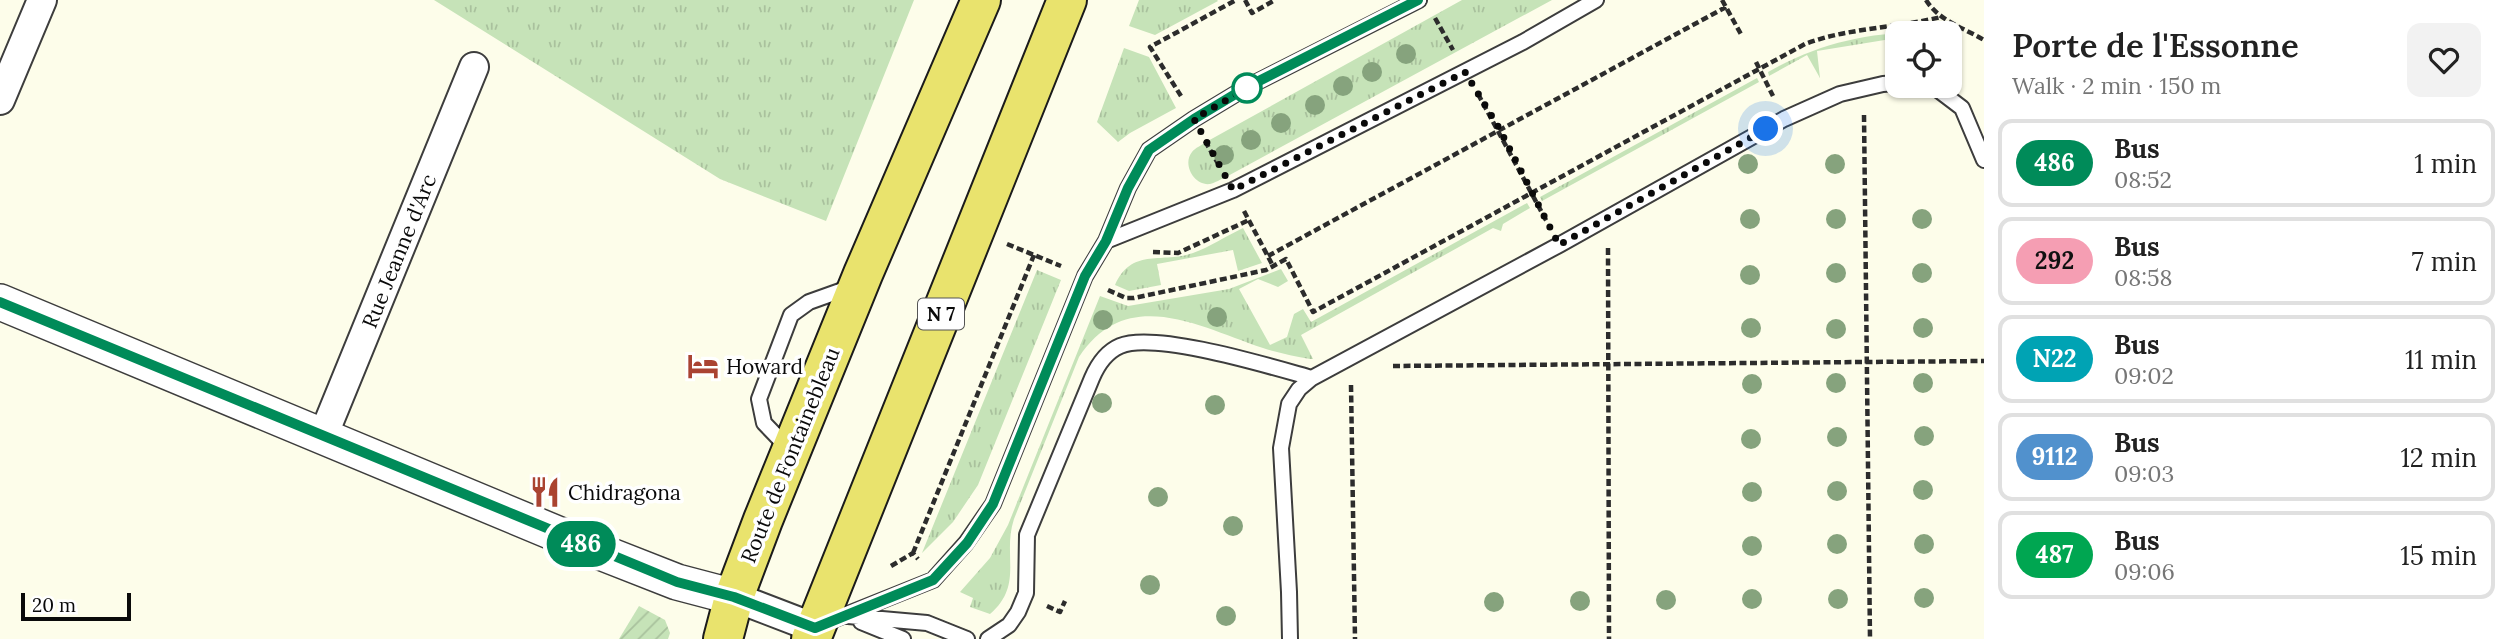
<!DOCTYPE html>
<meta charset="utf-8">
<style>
:root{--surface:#fff;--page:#f2f2f2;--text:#222;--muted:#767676;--line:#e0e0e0}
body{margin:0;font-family:Lora,serif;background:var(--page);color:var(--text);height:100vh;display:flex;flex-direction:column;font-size:26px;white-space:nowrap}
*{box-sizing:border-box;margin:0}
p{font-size:23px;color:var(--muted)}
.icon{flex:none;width:38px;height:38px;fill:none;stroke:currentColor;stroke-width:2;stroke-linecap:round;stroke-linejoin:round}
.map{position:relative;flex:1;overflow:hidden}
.side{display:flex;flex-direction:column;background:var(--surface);width:525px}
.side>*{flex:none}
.badge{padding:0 14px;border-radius:23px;font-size:24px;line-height:46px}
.tools{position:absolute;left:1885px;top:21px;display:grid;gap:14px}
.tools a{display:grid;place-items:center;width:77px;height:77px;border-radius:14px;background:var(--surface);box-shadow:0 2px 5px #0004;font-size:35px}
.scale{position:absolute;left:21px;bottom:18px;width:110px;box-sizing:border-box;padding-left:7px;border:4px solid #0a0a0a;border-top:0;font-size:19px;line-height:24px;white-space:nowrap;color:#0a0a0a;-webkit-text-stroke:5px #fff;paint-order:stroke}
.you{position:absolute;width:35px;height:35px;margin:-18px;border:5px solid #fff;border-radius:50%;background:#1a73e8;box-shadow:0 0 0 10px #1a73e833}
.map>.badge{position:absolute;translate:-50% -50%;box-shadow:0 0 0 4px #fff}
.round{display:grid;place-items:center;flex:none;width:74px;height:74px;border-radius:14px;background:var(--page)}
.summary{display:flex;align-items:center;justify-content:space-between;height:119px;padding:0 28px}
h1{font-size:33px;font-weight:600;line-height:52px}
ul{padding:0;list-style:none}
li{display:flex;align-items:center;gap:21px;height:88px;margin:0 14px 10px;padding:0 14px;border:4px solid var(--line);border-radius:14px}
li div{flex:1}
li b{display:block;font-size:26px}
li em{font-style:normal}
li .badge{min-width:77px;font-weight:700;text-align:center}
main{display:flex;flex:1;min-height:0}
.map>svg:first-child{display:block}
</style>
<main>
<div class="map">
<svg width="1984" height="639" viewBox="0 0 1984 639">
<defs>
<pattern id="grass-tufts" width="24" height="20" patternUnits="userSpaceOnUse" patternTransform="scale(1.75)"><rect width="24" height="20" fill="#c6e3b8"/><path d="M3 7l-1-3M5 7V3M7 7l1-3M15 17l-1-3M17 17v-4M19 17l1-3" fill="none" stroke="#a9c19d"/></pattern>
<pattern id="garden-furrows" width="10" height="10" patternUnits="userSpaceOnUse" patternTransform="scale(1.75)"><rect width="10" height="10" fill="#c6e3b8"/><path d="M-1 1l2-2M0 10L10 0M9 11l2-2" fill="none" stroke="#a9c19d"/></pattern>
</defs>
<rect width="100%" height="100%" fill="#fdfdea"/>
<!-- grass -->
<path fill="url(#grass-tufts)" d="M 434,0 L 914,0 L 826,221 L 720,179 Z
M 1139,0 L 1217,0 L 1218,1 L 1155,35 L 1129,26 Z
M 1462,0 L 1552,0 L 1226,177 C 1221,179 1215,183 1210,184 C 1194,186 1182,164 1192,152 C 1195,148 1202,145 1206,142 Z
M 1922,32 L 1926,33 L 1897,33 L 1897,38 L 1817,51 L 1820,78 L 1807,55 L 1769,76 L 1768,72 C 1818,44 1864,33 1922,32 Z
M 1124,48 L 1149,57 L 1176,108 L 1130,133 L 1118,142 L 1097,122 Z
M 1757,78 L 1759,82 L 1542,201 L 1540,197 Z
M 1527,203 L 1530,208 L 1503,224 L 1501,231 L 1493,228 L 1301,335 L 1313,359 L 1310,359 C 1295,356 1278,353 1263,348 C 1200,327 1127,284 1079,357 L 1014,519 C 1002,555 1024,585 990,614 L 970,607 L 973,598 L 960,592 L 990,558 L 1008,525 L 1100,296 L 1128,306 L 1229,289 L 1281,269 L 1288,281 L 1278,287 L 1258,279 L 1239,289 L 1270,345 L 1287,337 L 1294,314 L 1303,309 L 1311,322 Z
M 1243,228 L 1262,263 L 1238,271 L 1233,250 L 1157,264 L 1161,285 L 1129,291 L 1115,285 C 1132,247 1162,264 1193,253 C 1210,247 1226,236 1243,228 Z
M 1037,270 L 1061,280 L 978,485 L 953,522 L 922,553 Z"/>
<!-- garden -->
<path fill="url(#garden-furrows)" d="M 639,606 L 665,620 L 670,633 L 668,639 L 619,639 Z"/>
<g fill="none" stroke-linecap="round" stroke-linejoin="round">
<defs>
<path id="service" d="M 1933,86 L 1962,108 L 1984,160
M 1106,241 L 1233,190 L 1523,42 L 1596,0
M 789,449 L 764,423 L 759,399 L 791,315 L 809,302 L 851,287
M 848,616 L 927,623 L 967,639
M 861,622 L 903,639
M 823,624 L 933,580 L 966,543 L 993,504 L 1085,276 L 1106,241 L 1128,188 L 1149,150 L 1194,119 L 1247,87 L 1419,0
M 988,639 L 1009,625 L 1018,612 L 1026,593 L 1027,535 L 1092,378 C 1098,364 1106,352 1120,346 C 1155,331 1272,367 1312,378
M 1290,639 L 1289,592 L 1281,448 L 1289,404 L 1299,389 L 1312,378 L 1559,245 L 1784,119 L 1840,94 L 1883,84 L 1897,83"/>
<path id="minor" d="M 0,100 L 42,0
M 323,436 L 474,67
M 734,597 L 815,628"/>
<path id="tertiary" d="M 0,302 L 603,553 L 677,582 L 734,597"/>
<path id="primary" d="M 723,639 L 734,597 L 763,520 L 863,274 L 981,0
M 811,639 L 1067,0"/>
</defs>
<!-- service casing -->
<use href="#service" stroke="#3d3d3d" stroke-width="18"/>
<!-- minor casing -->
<use href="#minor" stroke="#3d3d3d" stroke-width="32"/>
<!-- tertiary casing -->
<use href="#tertiary" stroke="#3d3d3d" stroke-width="38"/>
<!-- primary casing -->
<use href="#primary" stroke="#1b1b1b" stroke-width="42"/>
<!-- path -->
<path stroke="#2c2c2c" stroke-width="4.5" stroke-dasharray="7 3.5" stroke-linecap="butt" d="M 1245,0 L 1252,13 L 1275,0
M 1722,0 L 1742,36
M 1926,0 C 1939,21 1964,28 1984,40
M 1435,18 L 1453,50
M 1756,62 L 1773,96
M 1478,94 L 1547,222
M 1181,96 L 1150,47 L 1236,0
M 1864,115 L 1870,639
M 1205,141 L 1220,167
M 1244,211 L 1273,266
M 1007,244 L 1061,266
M 1608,248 L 1609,639
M 1153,252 L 1178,253 L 1249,220
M 1268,256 L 1726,7
M 1108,290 L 1126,298 L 1134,298 L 1266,270 L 1286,259 L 1313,312 L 1805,44 C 1847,28 1896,28 1941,17
M 1393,366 L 1984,361
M 1351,385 L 1355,639
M 913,553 L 1034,255
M 891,566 L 913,553 L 918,559
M 1047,606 L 1060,612 L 1065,601"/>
<!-- service -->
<use href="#service" stroke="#fff" stroke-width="14"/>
<!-- minor -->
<use href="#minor" stroke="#fff" stroke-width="28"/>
<!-- tertiary -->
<use href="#tertiary" stroke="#fff" stroke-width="35"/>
<!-- primary -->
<use href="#primary" stroke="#e9e36d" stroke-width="38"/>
</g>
<!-- trees -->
<g fill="#86a37d">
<circle cx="1406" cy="54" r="10"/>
<circle cx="1372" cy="72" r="10"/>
<circle cx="1343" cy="86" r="10"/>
<circle cx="1315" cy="105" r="10"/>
<circle cx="1281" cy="123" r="10"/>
<circle cx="1251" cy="140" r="10"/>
<circle cx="1224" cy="155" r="10"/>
<circle cx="1748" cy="164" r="10"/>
<circle cx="1835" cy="164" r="10"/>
<circle cx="1750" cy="219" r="10"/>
<circle cx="1836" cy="219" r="10"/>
<circle cx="1922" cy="219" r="10"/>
<circle cx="1836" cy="273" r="10"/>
<circle cx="1922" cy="273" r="10"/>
<circle cx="1750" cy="275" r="10"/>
<circle cx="1217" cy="317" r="10"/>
<circle cx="1103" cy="320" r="10"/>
<circle cx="1751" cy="328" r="10"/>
<circle cx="1923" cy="328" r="10"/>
<circle cx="1836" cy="329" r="10"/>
<circle cx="1836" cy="383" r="10"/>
<circle cx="1923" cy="383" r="10"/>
<circle cx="1752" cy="384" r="10"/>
<circle cx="1102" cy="403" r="10"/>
<circle cx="1215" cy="405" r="10"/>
<circle cx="1924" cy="436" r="10"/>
<circle cx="1837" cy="437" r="10"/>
<circle cx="1751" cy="439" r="10"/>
<circle cx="1923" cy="490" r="10"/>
<circle cx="1837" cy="491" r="10"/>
<circle cx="1752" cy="492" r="10"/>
<circle cx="1158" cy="497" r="10"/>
<circle cx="1233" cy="526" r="10"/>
<circle cx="1837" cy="544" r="10"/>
<circle cx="1924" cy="544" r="10"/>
<circle cx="1752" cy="546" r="10"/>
<circle cx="1150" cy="585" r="10"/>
<circle cx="1924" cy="598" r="10"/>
<circle cx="1752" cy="599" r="10"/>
<circle cx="1838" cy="599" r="10"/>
<circle cx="1666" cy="600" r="10"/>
<circle cx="1580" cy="601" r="10"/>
<circle cx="1494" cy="602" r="10"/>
<circle cx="1226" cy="616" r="10"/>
</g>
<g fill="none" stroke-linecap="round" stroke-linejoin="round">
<defs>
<path id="line" d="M 0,302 L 653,572 L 677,582 L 734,597 L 815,628 L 933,580 L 967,543 L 993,504 L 1085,276 L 1106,241 L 1128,188 L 1149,150 L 1194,119 L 1247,87 L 1418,0"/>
</defs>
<!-- line casing -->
<use href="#line" stroke="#fff" stroke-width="16"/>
<!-- line -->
<use href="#line" stroke="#008b59" stroke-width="10"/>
<!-- walk -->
<path stroke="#0a0a0a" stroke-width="7" stroke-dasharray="0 12.6" d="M 1247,88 L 1194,119 L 1233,190 L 1465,72 L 1499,128 L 1559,245 L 1766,129"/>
</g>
<!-- icons -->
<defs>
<symbol id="hotel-bare" viewBox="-9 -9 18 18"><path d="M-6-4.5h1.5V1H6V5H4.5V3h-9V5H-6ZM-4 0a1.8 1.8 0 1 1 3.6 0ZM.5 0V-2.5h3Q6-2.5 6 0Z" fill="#aa4332" stroke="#fff" stroke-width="2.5" paint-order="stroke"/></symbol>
<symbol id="restaurant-bare" viewBox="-9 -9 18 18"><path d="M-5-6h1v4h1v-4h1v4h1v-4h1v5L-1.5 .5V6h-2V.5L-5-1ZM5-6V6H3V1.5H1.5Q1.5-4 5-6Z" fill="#aa4332" stroke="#fff" stroke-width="2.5" paint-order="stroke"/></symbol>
</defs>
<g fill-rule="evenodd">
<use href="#hotel-bare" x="681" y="344" width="44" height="44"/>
<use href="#restaurant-bare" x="523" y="470" width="44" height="44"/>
</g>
<!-- markers -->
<circle fill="#fff" stroke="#008b59" stroke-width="3.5" cx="1247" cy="88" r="14"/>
<g text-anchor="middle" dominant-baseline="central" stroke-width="7" stroke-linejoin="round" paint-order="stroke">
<!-- shield labels -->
<rect fill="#fff" stroke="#545454" stroke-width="2" x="918" y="298.5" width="46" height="31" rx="5"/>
<g font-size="19" font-weight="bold" fill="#0a0a0a">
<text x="941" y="314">N 7</text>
</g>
<!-- street labels -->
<g font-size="21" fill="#0a0a0a" stroke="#fff">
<text transform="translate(399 251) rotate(-68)">Rue Jeanne d'Arc</text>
<text transform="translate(790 455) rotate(-68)">Route de Fontainebleau</text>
</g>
<!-- poi labels -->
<g font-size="21" fill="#0a0a0a" stroke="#fff" text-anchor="start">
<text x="726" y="366">Howard</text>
<text x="568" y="492">Chidragona</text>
</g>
</g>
</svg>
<div class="tools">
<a><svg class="icon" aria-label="locate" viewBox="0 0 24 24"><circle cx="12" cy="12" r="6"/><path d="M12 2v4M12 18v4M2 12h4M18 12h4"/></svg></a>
</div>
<div class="scale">20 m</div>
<div class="you" style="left:1766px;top:129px"></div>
<b class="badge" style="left:581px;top:544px;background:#008b59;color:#fff">486</b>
</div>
<section class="side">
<div class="summary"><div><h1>Porte de l'Essonne</h1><p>Walk · 2 min · 150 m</p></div><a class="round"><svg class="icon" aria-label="heart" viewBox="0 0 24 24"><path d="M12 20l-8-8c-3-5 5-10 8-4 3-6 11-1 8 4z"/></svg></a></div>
<ul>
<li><span class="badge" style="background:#008b59;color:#fff">486</span><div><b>Bus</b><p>08:52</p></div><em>1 min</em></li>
<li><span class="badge" style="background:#f59eb3;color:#111">292</span><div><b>Bus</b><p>08:58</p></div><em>7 min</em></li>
<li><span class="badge" style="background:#00a3b4;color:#fff">N22</span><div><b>Bus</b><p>09:02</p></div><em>11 min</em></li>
<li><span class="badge" style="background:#5191cd;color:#fff">9112</span><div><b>Bus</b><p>09:03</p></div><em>12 min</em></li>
<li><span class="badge" style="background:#00a651;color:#fff">487</span><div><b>Bus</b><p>09:06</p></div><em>15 min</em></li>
</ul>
</section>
</main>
